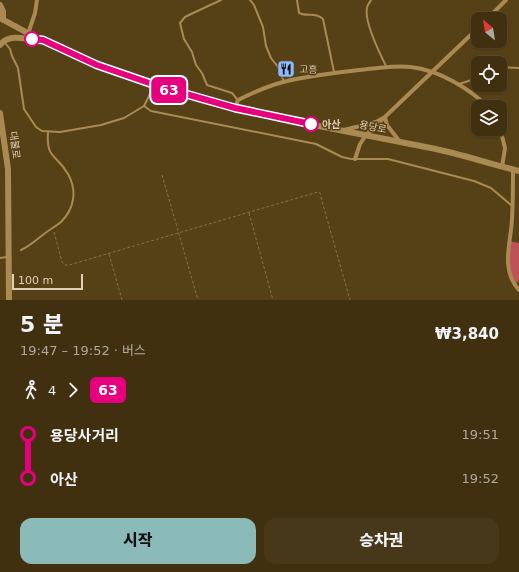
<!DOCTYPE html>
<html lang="ko">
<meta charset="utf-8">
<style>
:root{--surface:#403010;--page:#473819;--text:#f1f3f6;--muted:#aea99f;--line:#594b30;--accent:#8bbbb9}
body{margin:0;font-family:"DejaVu Sans","Noto Sans KR",sans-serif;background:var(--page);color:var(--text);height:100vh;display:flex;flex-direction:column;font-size:15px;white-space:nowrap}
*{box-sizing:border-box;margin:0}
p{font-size:13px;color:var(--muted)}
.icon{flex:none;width:22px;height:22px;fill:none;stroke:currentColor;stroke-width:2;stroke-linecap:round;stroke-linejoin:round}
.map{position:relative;height:300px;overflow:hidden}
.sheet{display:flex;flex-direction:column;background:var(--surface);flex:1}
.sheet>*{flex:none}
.badge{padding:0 8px;border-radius:6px;font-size:14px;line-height:26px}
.needle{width:26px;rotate:330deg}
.fabs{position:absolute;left:471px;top:12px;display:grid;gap:8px}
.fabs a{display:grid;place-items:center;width:36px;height:36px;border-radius:8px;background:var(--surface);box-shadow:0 1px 3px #0004,0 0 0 1px var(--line);font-size:20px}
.scale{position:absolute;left:12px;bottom:10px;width:71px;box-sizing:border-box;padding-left:4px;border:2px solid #e0cfb4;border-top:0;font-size:11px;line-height:14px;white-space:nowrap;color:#e0cfb4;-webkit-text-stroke:3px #564015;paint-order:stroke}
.map>.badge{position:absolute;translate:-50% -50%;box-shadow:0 0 0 2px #fff}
.legs{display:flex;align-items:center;gap:6px;height:44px;padding:0 20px;font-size:13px}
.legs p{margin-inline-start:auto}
.overview{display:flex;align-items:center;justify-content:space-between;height:68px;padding:0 20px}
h1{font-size:22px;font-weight:800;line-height:30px}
.action{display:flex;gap:8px;margin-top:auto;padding:8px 20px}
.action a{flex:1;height:46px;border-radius:12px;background:var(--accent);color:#111;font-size:16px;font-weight:800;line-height:46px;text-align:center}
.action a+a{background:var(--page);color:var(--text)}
ul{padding:0 20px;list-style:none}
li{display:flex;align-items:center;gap:14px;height:44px;font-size:15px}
li i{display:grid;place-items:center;width:6px;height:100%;margin:0 5px;background:currentColor}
li i::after{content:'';width:10px;height:10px;margin:-5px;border:3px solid;border-radius:50%;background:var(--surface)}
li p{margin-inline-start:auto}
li:first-child i{background:linear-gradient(#0000 50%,currentColor 0)}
li:last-child i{background:linear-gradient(currentColor 50%,#0000 0)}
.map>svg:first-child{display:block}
</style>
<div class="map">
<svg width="519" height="300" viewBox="0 0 519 300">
<rect width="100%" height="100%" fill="#564015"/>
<!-- forest -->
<path fill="#be5256" d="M 509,241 L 519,243 L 519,281 L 514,285 L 510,275 Z"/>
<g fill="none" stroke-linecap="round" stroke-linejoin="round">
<!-- path -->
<path stroke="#85714b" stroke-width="1" stroke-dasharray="3 2" stroke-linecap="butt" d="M 162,175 L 198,300
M 249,213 L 273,300
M 54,232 L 62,262 L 65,265 L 69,265 L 318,192 L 320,193 L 322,201 L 350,300
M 109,254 L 122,300"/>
<!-- service -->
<path stroke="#a98a53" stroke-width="2" d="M 221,0 L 191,14 L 185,17 L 180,23 L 184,39 L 192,52 L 196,65 L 202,73 L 207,85 L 232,93 L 237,99
M 250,0 L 254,5 L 263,27 L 266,46 L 271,58 L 278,67 L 284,82
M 297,0 L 299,13 C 308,17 316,12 323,19 L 334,72
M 371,0 C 370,2 367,5 367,8 C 364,21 380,54 386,66
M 6,44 L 10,49 L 12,56 L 18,68 L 24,109 L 36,127 L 42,131 L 60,132 L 101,125 L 124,118 L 144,106 L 154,86
M 500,67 L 519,68
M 459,84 L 478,78
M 144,106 L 151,111 L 316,144 L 342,157 L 351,159 L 388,159 L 474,181 L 491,188 L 511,205
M 21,250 C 30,246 36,240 44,234 C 49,230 56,226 61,222 C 75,208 77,190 68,174 C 57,154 46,160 48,132
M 0,258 L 7,257"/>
<!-- minor -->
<path stroke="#a98a53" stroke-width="4" d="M 487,19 L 506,0
M 28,34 L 35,13 L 37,0
M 235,108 L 238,100 C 252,93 268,86 283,82 C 309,75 341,72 368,69 C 382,68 397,65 411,67 C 438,70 469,88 488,107
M 500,128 L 505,148 L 502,167
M 344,130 L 376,122 L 385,117 L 387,125 L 400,142
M 355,159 L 360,144 L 366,135 L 478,28
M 513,169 C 513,186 513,202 512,219 C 511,243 500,269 519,290"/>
<!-- secondary -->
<path stroke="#a98a53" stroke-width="6" d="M 0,5 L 3,11 L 3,19
M 0,18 C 73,59 154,90 236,109 C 301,123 366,135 431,148 C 461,154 490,164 519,171
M 0,45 C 8,34 24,38 36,40
M 0,113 L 8,169 L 9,300"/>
</g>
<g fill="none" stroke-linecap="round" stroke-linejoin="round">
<defs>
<path id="line-1" d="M 32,39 L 43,40 L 97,65 L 158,86 L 235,108 L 311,124"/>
</defs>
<!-- line-1 casing -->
<use href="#line-1" stroke="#fff" stroke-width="9"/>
<!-- line-1 -->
<use href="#line-1" stroke="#e6007e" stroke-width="6"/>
</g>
<!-- icons -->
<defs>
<symbol id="restaurant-square" viewBox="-11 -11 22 22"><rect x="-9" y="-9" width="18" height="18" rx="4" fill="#8fb8fd" stroke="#564015"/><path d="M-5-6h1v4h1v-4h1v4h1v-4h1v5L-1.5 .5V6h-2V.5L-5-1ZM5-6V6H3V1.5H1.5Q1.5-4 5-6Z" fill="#111"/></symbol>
</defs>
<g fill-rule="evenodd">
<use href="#restaurant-square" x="276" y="59" width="20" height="20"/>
</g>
<!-- markers -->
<g fill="#fff" stroke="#e6007e" stroke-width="2">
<circle cx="32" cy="39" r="7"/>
<circle cx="311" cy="124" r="7"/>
</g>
<g text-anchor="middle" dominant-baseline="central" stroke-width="3" stroke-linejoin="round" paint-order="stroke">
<!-- poi labels -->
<g font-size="10" fill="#e0cfb4" stroke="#564015" text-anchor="start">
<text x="299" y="69">고흥</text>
</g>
<!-- stop labels -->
<g font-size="10" font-weight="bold" fill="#e0cfb4" stroke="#564015" text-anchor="start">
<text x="322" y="124">아산</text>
</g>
<!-- street labels -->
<g font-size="10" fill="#e0cfb4" stroke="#564015">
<text transform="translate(373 127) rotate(11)">용당로</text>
<text transform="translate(15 145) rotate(83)">대불로</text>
</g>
</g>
</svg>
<div class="fabs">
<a><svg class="needle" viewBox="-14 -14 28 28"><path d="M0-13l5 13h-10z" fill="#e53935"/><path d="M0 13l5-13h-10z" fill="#aea99f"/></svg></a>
<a><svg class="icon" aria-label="locate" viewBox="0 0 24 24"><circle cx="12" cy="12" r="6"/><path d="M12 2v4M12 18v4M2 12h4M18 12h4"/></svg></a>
<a><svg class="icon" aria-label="layers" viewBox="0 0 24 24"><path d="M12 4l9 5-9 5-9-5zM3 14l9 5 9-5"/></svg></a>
</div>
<div class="scale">100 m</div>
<b class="badge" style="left:169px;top:90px;background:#e6007e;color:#fff">63</b>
</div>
<section class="sheet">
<div class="overview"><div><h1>5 분</h1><p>19:47 – 19:52 · 버스</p></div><b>₩3,840</b></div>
<div class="legs"><svg class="icon" aria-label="walk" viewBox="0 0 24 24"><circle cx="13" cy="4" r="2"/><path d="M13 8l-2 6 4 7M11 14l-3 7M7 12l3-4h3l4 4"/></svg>4<svg class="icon" aria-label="forward" viewBox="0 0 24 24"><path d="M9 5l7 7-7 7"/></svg><b class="badge" style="background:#e6007e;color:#fff">63</b></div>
<ul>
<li><i style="color:#e6007e"></i><b>용당사거리</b><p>19:51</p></li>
<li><i style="color:#e6007e"></i><b>아산</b><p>19:52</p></li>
</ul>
<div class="action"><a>시작</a><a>승차권</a></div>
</section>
